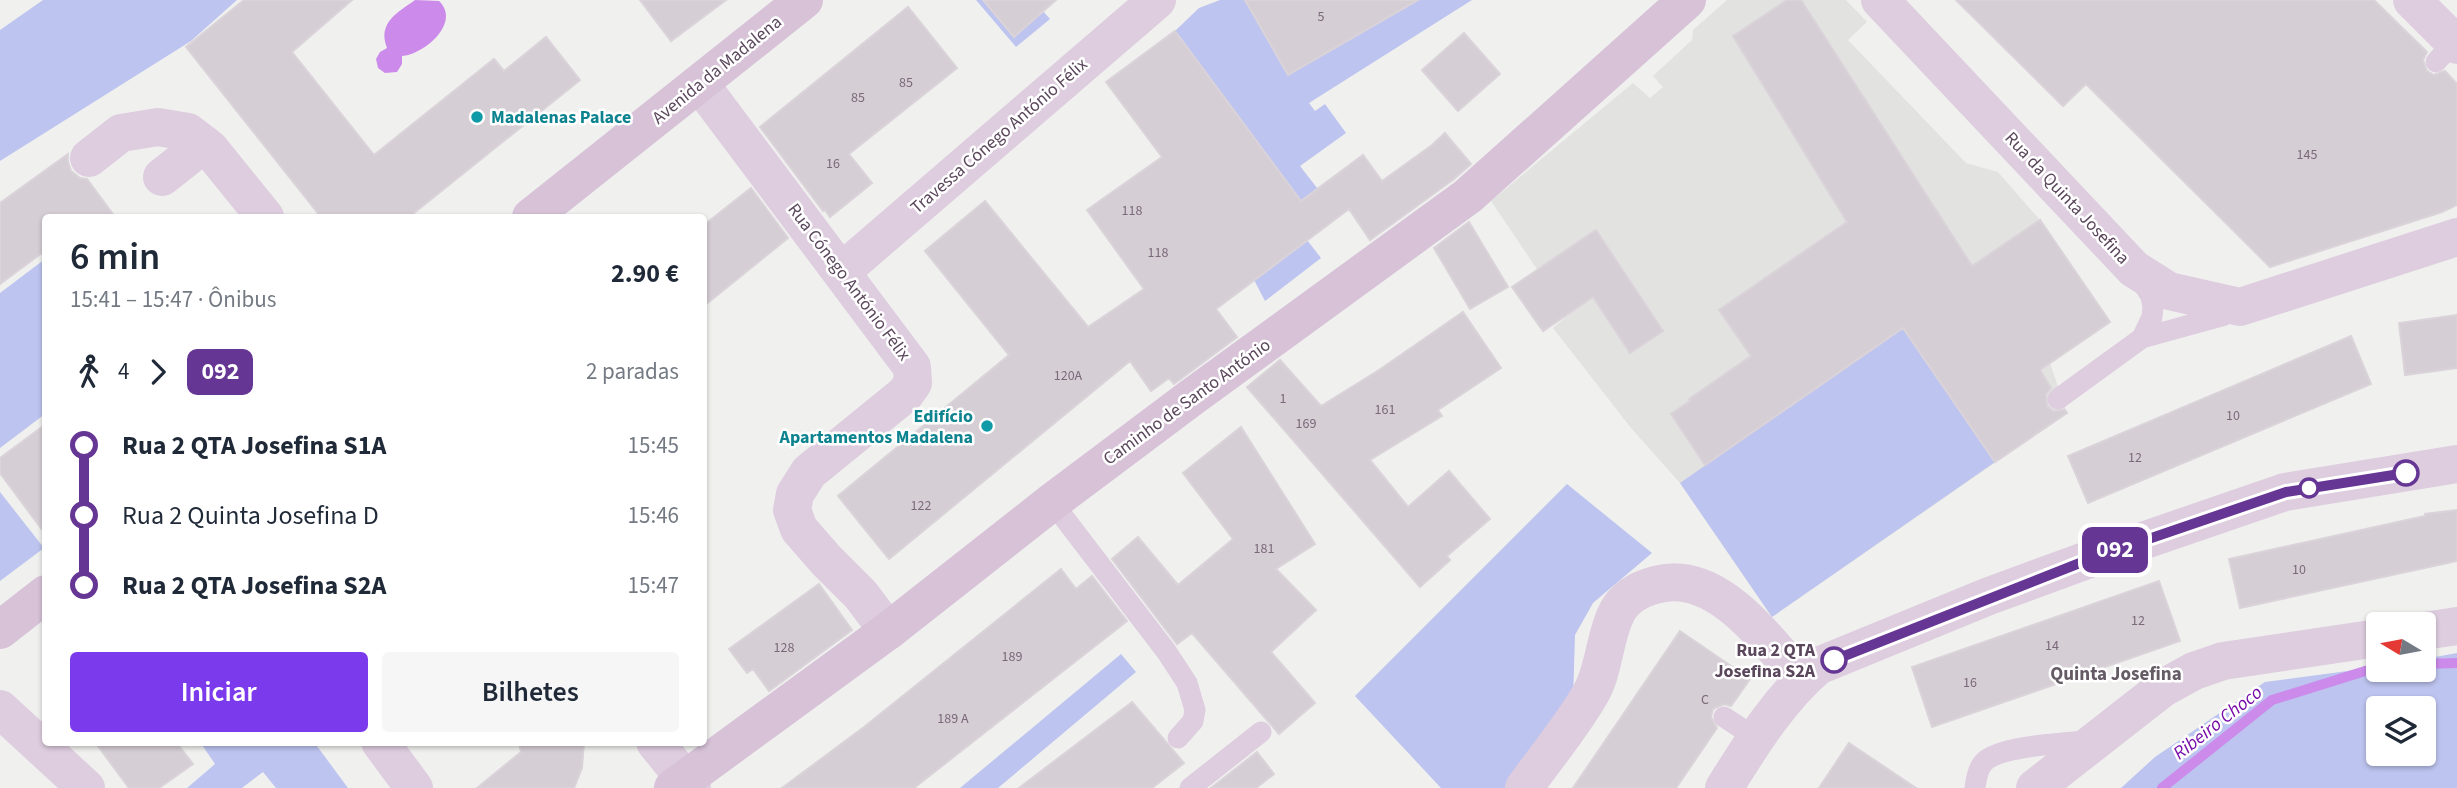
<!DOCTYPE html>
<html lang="pt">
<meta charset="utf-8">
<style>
:root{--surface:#fff;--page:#f6f6f7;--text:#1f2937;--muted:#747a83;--accent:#7c3aed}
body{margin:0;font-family:"Source Sans 3",sans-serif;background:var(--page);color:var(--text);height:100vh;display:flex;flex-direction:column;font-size:26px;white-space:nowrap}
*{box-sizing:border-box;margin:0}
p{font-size:23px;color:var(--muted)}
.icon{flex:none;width:38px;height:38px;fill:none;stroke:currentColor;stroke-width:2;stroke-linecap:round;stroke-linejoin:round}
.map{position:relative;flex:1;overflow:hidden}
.drawer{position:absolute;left:42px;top:214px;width:665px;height:532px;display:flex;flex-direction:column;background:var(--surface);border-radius:7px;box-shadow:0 2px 5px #0004}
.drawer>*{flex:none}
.badge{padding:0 14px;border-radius:10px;font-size:24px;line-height:46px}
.needle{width:46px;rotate:280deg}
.fabs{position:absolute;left:2366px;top:612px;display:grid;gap:14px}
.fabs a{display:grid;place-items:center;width:70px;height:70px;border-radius:7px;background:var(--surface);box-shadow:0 2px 5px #0004;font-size:35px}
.map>.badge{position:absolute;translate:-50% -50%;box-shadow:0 0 0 4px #fff}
.legs{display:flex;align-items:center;gap:10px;height:77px;padding:0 28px;font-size:23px}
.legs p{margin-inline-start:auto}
.overview{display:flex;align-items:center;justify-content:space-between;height:119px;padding:0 28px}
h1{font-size:38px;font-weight:600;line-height:52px}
.action{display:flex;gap:14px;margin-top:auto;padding:14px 28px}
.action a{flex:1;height:80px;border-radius:7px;background:var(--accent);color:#fff;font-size:28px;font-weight:600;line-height:80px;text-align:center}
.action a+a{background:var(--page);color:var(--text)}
ul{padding:0 28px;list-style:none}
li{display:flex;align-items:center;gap:24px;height:70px;font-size:26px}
li i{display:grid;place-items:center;width:10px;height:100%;margin:0 9px;background:currentColor}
li i::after{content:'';width:18px;height:18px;margin:-9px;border:5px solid;border-radius:50%;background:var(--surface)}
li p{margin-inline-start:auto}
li:first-child i{background:linear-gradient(#0000 50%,currentColor 0)}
li:last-child i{background:linear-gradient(currentColor 50%,#0000 0)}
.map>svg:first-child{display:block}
</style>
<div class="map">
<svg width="2457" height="788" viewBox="0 0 2457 788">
<rect width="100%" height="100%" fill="#f0f1ef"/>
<!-- education -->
<path fill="#e2e2e1" d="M 1727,0 L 1846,0 L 1867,22 L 1848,40 L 1966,163 L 1998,172 L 2040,220 L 2110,322 L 2050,363 L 2067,413 L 1772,617 L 1680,483 L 1631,428 L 1553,328 L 1568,315 L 1491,201 L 1633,83 L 1650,98 L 1663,87 L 1653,76 L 1692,40 L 1693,30 Z"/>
<!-- green -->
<path fill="#bdc4ef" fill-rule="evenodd" d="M 43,0 L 237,0 L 191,41 L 0,161 L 0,30 Z
M 976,0 L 983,0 L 1014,37 L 1043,11 L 1050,19 L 1016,47 Z
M 1220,0 L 1472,0 L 1309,103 L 1315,111 L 1325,104 L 1346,133 L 1300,166 L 1338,215 L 1322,229 L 1175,31 L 1199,8 Z
M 1307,240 L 1321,258 L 1265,301 L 1254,280 Z
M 45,259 L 45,414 L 0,448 L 0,293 Z
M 1903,328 L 1995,462 L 1772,617 L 1680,483 Z
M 1567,484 L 1652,553 L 1593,603 L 1575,635 L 1573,700 L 1510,788 L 1441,788 L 1355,696 Z
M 0,492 L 44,548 L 0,581 Z
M 2457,653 L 2457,788 L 2121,788 L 2155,757 L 2265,682 L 2377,667 L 2378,670 L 2424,670 L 2424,659 ZM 2378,709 L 2424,709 L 2424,754 L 2378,754 Z
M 1121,654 L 1136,672 L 998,788 L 960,788 Z
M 200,742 L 314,742 L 348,788 L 276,788 L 263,772 L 242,788 L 187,788 L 215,764 Z"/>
<!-- water -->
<path fill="#cc8beb" d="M 415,0 L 439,1 C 462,23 423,55 402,56 L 402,64 L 397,72 L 385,73 L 378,68 L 376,59 L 380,52 L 387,48 C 377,23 397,13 415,0 Z"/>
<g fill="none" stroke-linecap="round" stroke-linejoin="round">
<!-- stream -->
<path stroke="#cc8beb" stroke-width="10" d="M 2424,664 L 2457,663
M 2162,788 L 2272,700 L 2378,667"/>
</g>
<!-- building -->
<path fill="#d6ced5" stroke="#dad3d9" stroke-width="2" d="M 244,0 L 352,0 L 292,52 L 374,155 L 494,59 L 504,71 L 546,37 L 580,80 L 409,217 L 321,217 L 186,47 Z
M 640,0 L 726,0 L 671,41 Z
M 983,0 L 1056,0 L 1014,37 Z
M 1245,0 L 1418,0 L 1288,75 Z
M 1787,0 L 1801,0 L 1972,266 L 2040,220 L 2110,322 L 2040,370 L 2051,388 L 2046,394 L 2047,406 L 2053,411 L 2065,410 L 2067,413 L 1995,462 L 1903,328 L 1705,465 L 1671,414 L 1690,401 L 1689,399 L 1751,356 L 1719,310 L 1847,222 L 1733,36 Z
M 1956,0 L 2374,0 L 2427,52 L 2423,60 L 2427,71 L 2434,75 L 2445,71 L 2457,84 L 2457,205 L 2442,212 L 2270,267 L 2086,84 L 2063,106 Z
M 908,7 L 957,68 L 849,154 L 872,183 L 830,217 L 825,210 L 823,211 L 760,127 Z
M 1175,31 L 1301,201 L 1363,155 L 1382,181 L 1432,145 L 1445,133 L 1471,164 L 1454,179 L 1370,240 L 1349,209 L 1216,309 L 1237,337 L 1174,384 L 1169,378 L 1151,391 L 1130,361 L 889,559 L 838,496 L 1009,355 L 925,251 L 985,201 L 1088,327 L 1144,289 L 1087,210 L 1162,157 L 1106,82 Z
M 1464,33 L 1500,74 L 1458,111 L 1422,70 Z
M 68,154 L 68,162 L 71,171 L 80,178 L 87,179 L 115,217 L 46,217 L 46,250 L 0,284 L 0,203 Z
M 751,188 L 788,238 L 704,306 L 704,225 Z
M 1469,222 L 1508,287 L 1470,309 L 1434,248 Z
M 1596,230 L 1663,331 L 1630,353 L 1593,297 L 1543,331 L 1512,287 Z
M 1463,312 L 1501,368 L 1438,410 L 1442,416 L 1370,460 L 1408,507 L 1449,471 L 1490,519 L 1447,556 L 1450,560 L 1420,587 L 1247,387 L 1280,360 L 1321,406 L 1379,370 Z
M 2457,315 L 2457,368 L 2405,375 L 2399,323 Z
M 2351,336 L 2371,384 L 2088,503 L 2068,456 Z
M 46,424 L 46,535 L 0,473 L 0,458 Z
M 1241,427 L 1315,544 L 1276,569 L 1316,610 L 1271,652 L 1315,703 L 1279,734 L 1192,633 L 1177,644 L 1112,559 L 1138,537 L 1178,585 L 1233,539 L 1183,473 Z
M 2457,510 L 2457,561 L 2240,608 L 2229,559 L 2425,516 L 2425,514 Z
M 1061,569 L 1076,589 L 1092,576 L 1127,621 L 914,788 L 782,788 L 864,727 Z
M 2159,581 L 2180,641 L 1932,727 L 1912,667 Z
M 819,584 L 852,630 L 769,691 L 753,669 L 747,673 L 729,649 Z
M 1680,631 L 1750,679 L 1731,706 L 1724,704 L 1713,709 L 1711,717 L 1717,728 L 1676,788 L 1573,788 Z
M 1132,702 L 1184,763 L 1152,788 L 1019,788 Z
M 95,742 L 176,742 L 193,764 L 159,788 L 129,788 Z
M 519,742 L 584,742 L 582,768 L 574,788 L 477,788 L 521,752 Z
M 1849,743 L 1916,788 L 1819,788 Z
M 1257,752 L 1274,774 L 1256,788 L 1211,788 Z"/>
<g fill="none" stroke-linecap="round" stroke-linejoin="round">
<!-- lane -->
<path stroke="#decddf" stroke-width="21" d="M 2436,62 L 2454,42
M 2142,338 L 2222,316 L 2234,310
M 2058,399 L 2142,338 L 2152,317 L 2153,307 L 2151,296 L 2139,278
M 1052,502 L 1166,651 L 1187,683 L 1195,710 L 1193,721 L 1178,738
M 1724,717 L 1756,738
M 1190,788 L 1261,732
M 1975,788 C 1976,779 1978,768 1984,762 C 1999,746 2064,743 2087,741"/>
<!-- street -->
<path stroke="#decddf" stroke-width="38" d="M 1880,0 L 2134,269 L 2169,291 L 2240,307 L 2457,237
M 2412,0 L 2457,45
M 700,84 L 912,367 L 913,383 L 905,394 L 809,472 L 795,494 L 792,510 L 799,529 L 826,560 L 861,595 L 888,631
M 89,158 L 121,133 L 158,127 L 188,132 L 210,149 L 265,217
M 162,177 L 204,144
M 841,272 L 1157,0
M 2424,631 L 2457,626
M 0,709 L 86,788
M 380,742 L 414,788
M 655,742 L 692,788
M 1524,788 C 1546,757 1573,725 1591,693 C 1605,668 1604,637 1617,612 C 1625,597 1640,589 1655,585 C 1716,567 1766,640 1802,680
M 1724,788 C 1751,745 1779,699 1818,666 L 1989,596 L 2090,559 L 2285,492 L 2457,464
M 2035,788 L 2163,688 L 2194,671 L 2223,661 L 2378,638"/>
<!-- secondary -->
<path stroke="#d7c2d8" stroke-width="38" d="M 531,217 L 804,0
M 0,630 L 46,594
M 673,788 L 888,631 L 1052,502 L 1192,397 L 1468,196 L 1687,0"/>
</g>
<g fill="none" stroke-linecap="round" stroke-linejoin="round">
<defs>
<path id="line-1" d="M 1834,660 L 2090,559 L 2286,492 L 2406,473"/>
</defs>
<!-- line-1 casing -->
<use href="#line-1" stroke="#fff" stroke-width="16"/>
<!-- line-1 -->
<use href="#line-1" stroke="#663695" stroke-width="10"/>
</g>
<!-- markers -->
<g fill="#0f9aa8" stroke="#fff" stroke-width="2.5">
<circle cx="477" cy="117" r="7"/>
<circle cx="987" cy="426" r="7"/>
</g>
<g fill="#fff" stroke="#663695" stroke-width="3.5">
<circle cx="2406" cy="473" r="12"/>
<circle cx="2309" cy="488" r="9"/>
<circle cx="1834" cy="660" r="12"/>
</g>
<g text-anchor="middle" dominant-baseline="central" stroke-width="5" stroke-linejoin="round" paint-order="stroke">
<!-- number labels -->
<g font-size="14" fill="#7a697a">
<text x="1321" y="17">5</text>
<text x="906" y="83">85</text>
<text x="858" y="98">85</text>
<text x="2307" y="155">145</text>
<text x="833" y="164">16</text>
<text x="1132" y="211">118</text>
<text x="1158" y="253">118</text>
<text x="1068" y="376">120A</text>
<text x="1283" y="399">1</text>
<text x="1385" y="410">161</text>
<text x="2233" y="416">10</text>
<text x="1306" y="424">169</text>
<text x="2135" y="458">12</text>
<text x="921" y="506">122</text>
<text x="1264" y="549">181</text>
<text x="2299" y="570">10</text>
<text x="2138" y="621">12</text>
<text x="2052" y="646">14</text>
<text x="784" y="648">128</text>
<text x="1012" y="657">189</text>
<text x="1970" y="683">16</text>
<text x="1705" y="700">C</text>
<text x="953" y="719">189 A</text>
</g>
<!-- street labels -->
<g font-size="18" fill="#5b475c" stroke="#fff">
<text transform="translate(717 70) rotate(-39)">Avenida da Madalena</text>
<text transform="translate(999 136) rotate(-41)">Travessa Cónego António Félix</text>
<text transform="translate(2067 198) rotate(47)">Rua da Quinta Josefina</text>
<text transform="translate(849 282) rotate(53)">Rua Cónego António Félix</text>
<text transform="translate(1187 402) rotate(-36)">Caminho de Santo António</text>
</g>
<!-- culture labels -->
<g font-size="18" font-weight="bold" fill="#0d838f" stroke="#fff" text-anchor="start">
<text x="491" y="117">Madalenas Palace</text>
<text x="973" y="416" text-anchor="end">Edifício<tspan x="973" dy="21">Apartamentos Madalena</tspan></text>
</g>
<!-- stop labels -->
<g font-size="18" font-weight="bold" fill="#5b475c" stroke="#fff" text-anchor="end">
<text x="1815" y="650">Rua 2 QTA<tspan x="1815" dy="21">Josefina S2A</tspan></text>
</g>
<!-- neighbourhood labels -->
<g font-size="19" font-weight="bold" fill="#645b64" stroke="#fff">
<text x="2116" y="674">Quinta Josefina</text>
</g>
<!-- water labels -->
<g font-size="19" font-style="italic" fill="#770da9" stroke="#fff">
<text transform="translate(2218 723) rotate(-38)">Ribeiro Choco</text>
</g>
</g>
</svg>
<div class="fabs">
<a><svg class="needle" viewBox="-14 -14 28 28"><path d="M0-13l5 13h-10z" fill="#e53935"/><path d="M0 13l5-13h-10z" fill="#747a83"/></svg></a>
<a><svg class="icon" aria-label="layers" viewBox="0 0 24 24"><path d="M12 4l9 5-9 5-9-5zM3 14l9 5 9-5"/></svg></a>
</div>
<b class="badge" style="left:2115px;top:550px;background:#663695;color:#fff">092</b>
<section class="drawer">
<div class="overview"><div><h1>6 min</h1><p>15:41 – 15:47 · Ônibus</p></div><b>2.90 €</b></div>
<div class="legs"><svg class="icon" aria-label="walk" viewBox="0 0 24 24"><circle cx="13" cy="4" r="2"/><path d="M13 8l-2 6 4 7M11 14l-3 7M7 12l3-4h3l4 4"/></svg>4<svg class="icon" aria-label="forward" viewBox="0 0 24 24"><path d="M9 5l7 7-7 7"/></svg><b class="badge" style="background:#663695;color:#fff">092</b><p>2 paradas</p></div>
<ul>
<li><i style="color:#663695"></i><b>Rua 2 QTA Josefina S1A</b><p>15:45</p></li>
<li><i style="color:#663695"></i><span>Rua 2 Quinta Josefina D</span><p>15:46</p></li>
<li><i style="color:#663695"></i><b>Rua 2 QTA Josefina S2A</b><p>15:47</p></li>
</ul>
<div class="action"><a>Iniciar</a><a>Bilhetes</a></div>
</section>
</div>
